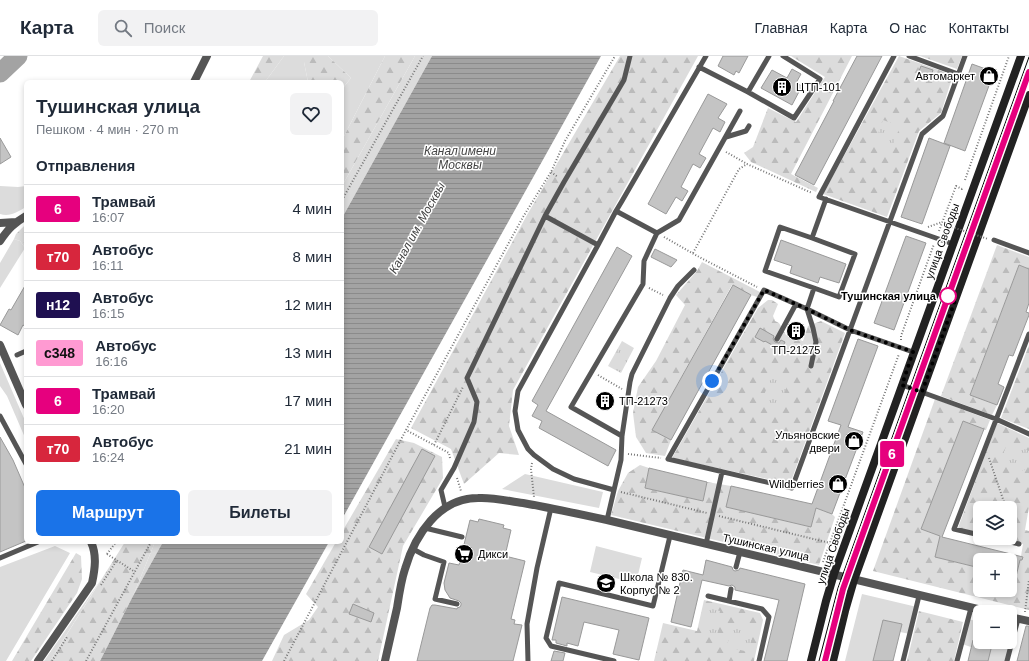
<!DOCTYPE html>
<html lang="ru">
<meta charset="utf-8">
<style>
:root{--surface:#fff;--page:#f2f2f3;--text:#1f2937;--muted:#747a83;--line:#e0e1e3;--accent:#1a73e8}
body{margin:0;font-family:Arial,sans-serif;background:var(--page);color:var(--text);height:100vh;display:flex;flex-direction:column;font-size:15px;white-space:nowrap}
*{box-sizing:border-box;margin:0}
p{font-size:13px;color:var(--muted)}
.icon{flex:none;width:22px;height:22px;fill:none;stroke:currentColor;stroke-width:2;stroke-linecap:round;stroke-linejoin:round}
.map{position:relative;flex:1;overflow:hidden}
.drawer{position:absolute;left:24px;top:24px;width:320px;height:464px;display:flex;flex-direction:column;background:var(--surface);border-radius:6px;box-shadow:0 2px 6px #0003}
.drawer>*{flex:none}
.badge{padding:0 8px;border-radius:3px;font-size:14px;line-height:26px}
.controls{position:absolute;left:973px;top:445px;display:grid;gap:8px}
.controls a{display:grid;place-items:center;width:44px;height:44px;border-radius:6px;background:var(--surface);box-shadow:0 2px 6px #0003;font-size:20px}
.you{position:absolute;width:20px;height:20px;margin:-10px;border:3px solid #fff;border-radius:50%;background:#1a73e8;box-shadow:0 0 0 6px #1a73e833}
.map>.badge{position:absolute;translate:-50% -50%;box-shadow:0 0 0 2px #fff}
h2{padding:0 12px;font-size:15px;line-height:36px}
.round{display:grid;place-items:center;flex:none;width:42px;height:42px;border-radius:6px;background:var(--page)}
.headline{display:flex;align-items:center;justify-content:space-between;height:68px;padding:0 12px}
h1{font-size:19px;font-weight:600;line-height:30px}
.primary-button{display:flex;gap:8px;margin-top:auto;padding:8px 12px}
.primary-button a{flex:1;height:46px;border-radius:6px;background:var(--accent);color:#fff;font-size:16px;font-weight:600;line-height:46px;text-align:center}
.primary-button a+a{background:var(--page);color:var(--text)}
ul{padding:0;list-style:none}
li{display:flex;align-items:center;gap:12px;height:48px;padding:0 12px;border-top:1px solid var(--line)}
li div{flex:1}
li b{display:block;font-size:15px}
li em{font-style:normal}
li .badge{min-width:44px;font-weight:700;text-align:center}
header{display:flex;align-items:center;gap:24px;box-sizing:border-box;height:56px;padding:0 20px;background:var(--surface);border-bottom:1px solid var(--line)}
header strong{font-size:19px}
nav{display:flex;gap:22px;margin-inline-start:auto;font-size:14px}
.search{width:280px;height:36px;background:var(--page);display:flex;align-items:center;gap:10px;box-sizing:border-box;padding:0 14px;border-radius:6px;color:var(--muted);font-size:15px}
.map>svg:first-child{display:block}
</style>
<header>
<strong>Карта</strong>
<div class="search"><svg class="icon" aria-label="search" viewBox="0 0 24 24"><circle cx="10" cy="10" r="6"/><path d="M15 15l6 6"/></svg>Поиск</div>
<nav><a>Главная</a><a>Карта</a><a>О нас</a><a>Контакты</a></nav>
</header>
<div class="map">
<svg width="1029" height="605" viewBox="0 0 1029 605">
<defs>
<pattern id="forest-firs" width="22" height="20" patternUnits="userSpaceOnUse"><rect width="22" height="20" fill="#dcdcdc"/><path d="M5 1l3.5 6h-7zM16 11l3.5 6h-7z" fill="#bbb"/></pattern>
<pattern id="park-tufts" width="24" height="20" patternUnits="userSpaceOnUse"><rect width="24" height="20" fill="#dcdcdc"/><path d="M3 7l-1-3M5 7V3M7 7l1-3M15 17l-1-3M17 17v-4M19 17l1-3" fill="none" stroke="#bbb"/></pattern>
<pattern id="water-rules" width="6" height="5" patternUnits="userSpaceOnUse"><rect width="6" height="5" fill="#a3a3a3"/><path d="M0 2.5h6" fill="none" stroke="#8b8b8b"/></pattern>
</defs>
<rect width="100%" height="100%" fill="#fff"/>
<!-- grass -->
<path fill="#dcdcdc" d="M 284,0 L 304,0 L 304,6 L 308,26 L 265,26 Z
M 328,0 L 385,0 L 342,84 L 342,33 L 351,22 Z
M 415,0 L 432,0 L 342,162 L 342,130 Z
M 0,130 L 18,131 L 26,130 L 26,151 C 17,156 10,161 0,158 Z
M 14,183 L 20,185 L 25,192 L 0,232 L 0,207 Z
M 0,307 L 26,367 L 26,384 L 7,340 L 0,330 Z
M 525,418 L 603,436 L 599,452 L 502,433 Z
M 155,486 L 163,486 L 133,540 Z
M 55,490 L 70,497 L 6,605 L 0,605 L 0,511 Z
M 596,490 L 642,502 L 636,527 L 590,516 Z
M 102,522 L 50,605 L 44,605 Z
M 862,538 L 917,551 L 910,578 L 900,576 L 902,568 L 883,564 L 873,605 L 845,605 Z
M 968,563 L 980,566 L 980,586 L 1010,586 L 1010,574 L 1015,575 L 1007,605 L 988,605 L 973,584 L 971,591 L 962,588 Z"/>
<!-- forest -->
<path fill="url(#forest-firs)" d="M 263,0 L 284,0 L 265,26 L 249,26 Z
M 304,0 L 328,0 L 351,22 L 342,33 L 342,26 L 308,26 L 304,6 Z
M 385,0 L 415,0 L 342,130 L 342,84 Z
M 620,0 L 698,0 L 513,334 L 509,370 L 519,399 L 499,397 L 464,428 L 451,393 L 411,372 L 527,159 Z
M 791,0 L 852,0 L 791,118 L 818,132 L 816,136 L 751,106 L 744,97 L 753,91 L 768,52 L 796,66 L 825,21 Z
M 899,0 L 953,19 L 941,57 L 919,75 L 887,161 L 823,138 Z
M 920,0 L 962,0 L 957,13 Z
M 26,168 L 26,190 L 25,192 L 20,185 L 14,183 L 16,178 Z
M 997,189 L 1029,201 L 1029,213 L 1019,209 L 970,338 L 997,349 L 992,359 L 941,340 Z
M 702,206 L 760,236 L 757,241 L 751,239 L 732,229 L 652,374 L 671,384 L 665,400 L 646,397 L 636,381 L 633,357 L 638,331 L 656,305 L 685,249 L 676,239 L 697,215 Z
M 768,244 L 772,244 L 778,248 L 773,260 L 775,265 L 779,267 L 786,279 L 803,285 L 808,270 L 821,265 L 845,277 L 790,428 L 672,402 L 758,252 Z
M 1029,289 L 1029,373 L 1001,362 Z
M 935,343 L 990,364 L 986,374 L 963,365 L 921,473 L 940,480 L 935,501 L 980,512 L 980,534 L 1010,534 L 1010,520 L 1016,521 L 1021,500 L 1023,488 L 1000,482 L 1010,482 L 1010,452 L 980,452 L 980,477 L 958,472 L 997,367 L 1029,382 L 1029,451 L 1025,474 L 1029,475 L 1029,554 L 873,515 Z
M 396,383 L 414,387 L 442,401 L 443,422 L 403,490 L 378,605 L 272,605 L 284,579 L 309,564 L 318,551 L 306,538 L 336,486 L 342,486 L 342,476 Z
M 640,409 L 649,412 L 645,432 L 703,445 L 707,426 L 731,430 L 727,451 L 811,471 L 816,452 L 832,458 L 835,461 L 819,509 L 611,459 L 618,435 L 628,417 Z
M 125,486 L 155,486 L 133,540 L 100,605 L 50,605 Z
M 76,497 L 81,500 L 82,523 L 77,537 L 31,605 L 12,605 Z
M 704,544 L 760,557 L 763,564 L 754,605 L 654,605 L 663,567 L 697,575 Z
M 919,555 L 963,566 L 954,605 L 907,605 Z"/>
<!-- park -->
<path fill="url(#park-tufts)" d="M 883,64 L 900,70 L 892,92 L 875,86 Z
M 622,285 L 634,292 L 621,317 L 608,310 Z
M 774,314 L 791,320 L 779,351 L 762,344 Z
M 1008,386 L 1029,395 L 1029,401 L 1024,415 L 1000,405 Z
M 708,552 L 720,555 L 718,565 L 720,566 L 717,579 L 703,575 Z
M 732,567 L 754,572 L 749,596 L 727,591 Z"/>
<!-- water -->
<path fill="url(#water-rules)" d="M 432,0 L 601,0 L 342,463 L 342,162 Z
M 163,486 L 329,486 L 262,605 L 100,605 L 133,540 Z"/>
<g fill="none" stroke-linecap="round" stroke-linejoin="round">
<!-- river -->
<path stroke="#a3a3a3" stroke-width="19" d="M 0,17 L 18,0"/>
</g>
<!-- building -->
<path fill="#c4c4c4" stroke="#999" d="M 723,0 L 748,0 L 739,17 L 736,15 L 734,19 L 718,10 Z
M 857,0 L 882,0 L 814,129 L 795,119 L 834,45 L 833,45 Z
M 972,8 L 994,16 L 965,95 L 944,87 Z
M 921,10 L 933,14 L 930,24 L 917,20 Z
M 792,13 L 801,18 L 796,27 L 802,30 L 792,49 L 761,32 L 772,14 L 787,22 Z
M 708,38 L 727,48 L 718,62 L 725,66 L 720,76 L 713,72 L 699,98 L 706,102 L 700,112 L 693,108 L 681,131 L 688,135 L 682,145 L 676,141 L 666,158 L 648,148 Z
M 0,82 L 11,101 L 0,108 Z
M 929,82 L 950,90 L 922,168 L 901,161 Z
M 906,180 L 926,187 L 894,274 L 874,267 Z
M 781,184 L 846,208 L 839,227 L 820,221 L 818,227 L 790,217 L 792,210 L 774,204 Z
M 617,191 L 632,200 L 546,355 L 616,394 L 608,410 L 539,372 L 542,365 L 532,360 L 538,349 L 532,345 Z
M 655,193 L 677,204 L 671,211 L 651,201 Z
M 1019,209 L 1029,213 L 1029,247 L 1026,256 L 1029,257 L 1029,259 L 1013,300 L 1009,299 L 998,328 L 1004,331 L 997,349 L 970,339 Z
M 26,228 L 26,271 L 23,269 L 18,279 L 0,269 L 9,253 L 11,254 Z
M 733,229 L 751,239 L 671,384 L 652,374 Z
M 792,267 L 804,270 L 801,283 L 788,279 Z
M 760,272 L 774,280 L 773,283 L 775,286 L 779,287 L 781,284 L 785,286 L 781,294 L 765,285 L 764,286 L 755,281 Z
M 858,283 L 878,290 L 848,371 L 863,376 L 832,458 L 816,452 L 811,471 L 726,451 L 731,430 L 812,448 L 841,369 L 828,365 Z
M 603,341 L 612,346 L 608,354 L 599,349 Z
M 963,365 L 984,373 L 942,481 L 1023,501 L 1022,504 L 1020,504 L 1013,533 L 1010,532 L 1010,504 L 980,504 L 980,512 L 935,501 L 940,480 L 921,473 Z
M 0,381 L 13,404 L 26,434 L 26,485 L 0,496 Z
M 422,393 L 435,400 L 382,498 L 369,491 Z
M 649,412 L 707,426 L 703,445 L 645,432 Z
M 479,463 L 504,469 L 503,472 L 511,474 L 505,500 L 525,505 L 511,563 L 515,564 L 514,568 L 522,569 L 513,605 L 417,605 L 430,552 L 432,549 L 435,549 L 457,553 L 457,552 L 460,551 L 461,549 L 461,547 L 459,545 L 450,542 L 445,534 L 444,527 L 449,507 L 459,509 L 470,464 L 478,466 Z
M 706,504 L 732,511 L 733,514 L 735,515 L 739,514 L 740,512 L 805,528 L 787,605 L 764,605 L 779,544 L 735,534 L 735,531 L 732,529 L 729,530 L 702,524 L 691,571 L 671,566 L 683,514 L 703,519 Z
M 562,541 L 649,562 L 639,604 L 613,598 L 619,574 L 584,566 L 578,590 L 567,587 L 567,590 L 556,587 L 556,584 L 552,584 Z
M 353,548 L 374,557 L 371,566 L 349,558 Z
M 883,564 L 902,568 L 893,605 L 873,605 Z
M 1026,570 L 1029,570 L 1029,605 L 1017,605 Z
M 973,584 L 992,589 L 988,605 L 968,605 Z
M 554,595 L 565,597 L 563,605 L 551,605 Z"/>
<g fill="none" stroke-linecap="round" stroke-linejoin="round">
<!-- path -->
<path stroke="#777" stroke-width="2" stroke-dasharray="1 2" stroke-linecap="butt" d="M 726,96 L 747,108 L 812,137
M 551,116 L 558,121
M 965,124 L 1009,0
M 342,144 L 423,0
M 928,171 L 942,166
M 939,175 L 956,130 L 962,133 L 963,132
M 664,181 L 701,202 L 757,231
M 693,197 L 739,113 L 747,108
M 649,232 L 663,239
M 901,284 L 901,280 L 934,188
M 598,319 L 622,333
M 434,389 L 463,331
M 628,398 L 661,402
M 450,402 L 449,397 L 406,374 L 523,161 L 551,116 L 565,85 L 615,0
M 989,402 L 1006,452
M 532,407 L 531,413 L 534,441
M 457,422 L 461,435
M 621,436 L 707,457
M 719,460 L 830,487
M 1010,463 L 1016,480
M 107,498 L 135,516
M 107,498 L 116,486
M 823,506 L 899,298
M 101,529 L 117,504
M 1025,556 L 1029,524
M 52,605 L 67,581
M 86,605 L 151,486
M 284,605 L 406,374"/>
<!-- service -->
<path stroke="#555" stroke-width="5" d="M 894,0 L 819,141 L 953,188
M 909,0 L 958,18
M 699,11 L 748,36 L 769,0
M 748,36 L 794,62 L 820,23 L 783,0
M 726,81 L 746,75 L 749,70
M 616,155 L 657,177
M 545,160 L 598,189
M 812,182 L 780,171 L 765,215 L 814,232
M 994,184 L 1029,197
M 777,283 L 796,248
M 913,296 L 850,274 L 807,253 L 764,234 L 668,403 L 792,432 L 922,78 L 943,60 L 965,0
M 17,299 L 26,295
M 811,310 L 816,286 L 813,272 L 807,253 L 814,232 L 839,241 L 855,198 L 812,182 L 826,143
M 902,329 L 996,363 L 1029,378
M 0,360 L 26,408
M 622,380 L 571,351 L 643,228 L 644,205 L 657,177 L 679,164 L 740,55
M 614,434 L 621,404 L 622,380 L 630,326 L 632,318 L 670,242 L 678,230 L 694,214
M 445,451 L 441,434 L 454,412 L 474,366 L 477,346 L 467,322 L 545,160 L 564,126 L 624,24 L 630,0
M 607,464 L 614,434 L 574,423 L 553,413 L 534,399 L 528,393 L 518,374 L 515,355 L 518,335 L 598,189 L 616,155 L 622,145 L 706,0
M 425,472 L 462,481
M 980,479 L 954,473 L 1029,278
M 992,482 L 1019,488
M 706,488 L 722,416
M 413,493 L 424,499 L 444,506 L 435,543 L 457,548
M 0,502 L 38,486
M 736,511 L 740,496
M 708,540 L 762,553 L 769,561 L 759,605
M 729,545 L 731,533
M 528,605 L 527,568 L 537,512 L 551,452
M 614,605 L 551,590 L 546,582 L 559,527 L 653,550 L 670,480
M 903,605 L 919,540
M 957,605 L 971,552
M 1007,605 L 1018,563"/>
<!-- minor -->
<path stroke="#555" stroke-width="8" d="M 194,26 L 207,0
M 0,167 L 16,166
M 0,185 C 8,173 14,167 26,160
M 0,289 L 26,349
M 1010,561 L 1029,565
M 38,605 L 92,527 C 95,513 97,499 91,486
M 385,605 C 389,587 393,569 397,552 C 399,539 401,525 405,513 C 415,479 439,442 478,442 C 493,441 508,445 523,447 C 551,452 579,458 607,464 L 990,556"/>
<!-- secondary -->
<path stroke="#222" stroke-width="8" d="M 811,605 L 826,545 L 834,518 L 1021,0
M 833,605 L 845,555 L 854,524 L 1029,39"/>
<!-- tram -->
<path stroke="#000" stroke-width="1" d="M 819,605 L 838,532 L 848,504 L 1029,1"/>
<!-- path-bridge -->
<path stroke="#777" stroke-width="2" stroke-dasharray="1 2" stroke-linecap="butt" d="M 949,170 L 988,183"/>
</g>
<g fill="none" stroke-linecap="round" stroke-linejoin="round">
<defs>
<path id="line" d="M 825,605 L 843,533 L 853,505 L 1029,16"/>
</defs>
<!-- line casing -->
<use href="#line" stroke="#fff" stroke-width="9"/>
<!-- line -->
<use href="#line" stroke="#e6007e" stroke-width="6"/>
<!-- walk -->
<path stroke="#000" stroke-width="4" stroke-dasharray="0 7.2" d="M 712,325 L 764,234 L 807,253 L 850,274 L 913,296 L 902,329 L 922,336 L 956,242 L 948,240"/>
</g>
<!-- icons -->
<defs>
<symbol id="shop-disc" viewBox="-11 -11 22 22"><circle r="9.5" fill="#000" stroke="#fff"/><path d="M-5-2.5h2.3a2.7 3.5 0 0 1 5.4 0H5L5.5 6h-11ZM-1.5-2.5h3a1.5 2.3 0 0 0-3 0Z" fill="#fff"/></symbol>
<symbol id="building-disc" viewBox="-11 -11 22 22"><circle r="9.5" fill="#000" stroke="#fff"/><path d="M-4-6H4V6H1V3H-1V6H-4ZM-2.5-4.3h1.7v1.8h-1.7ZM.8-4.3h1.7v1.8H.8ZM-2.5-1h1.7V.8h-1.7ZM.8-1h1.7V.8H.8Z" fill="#fff"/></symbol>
<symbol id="supermarket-disc" viewBox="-11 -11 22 22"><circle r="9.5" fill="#000" stroke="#fff"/><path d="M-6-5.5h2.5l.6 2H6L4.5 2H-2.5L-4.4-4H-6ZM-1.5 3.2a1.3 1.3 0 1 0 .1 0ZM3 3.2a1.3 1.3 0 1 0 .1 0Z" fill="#fff"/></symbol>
<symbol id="school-disc" viewBox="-11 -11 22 22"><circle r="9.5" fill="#000" stroke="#fff"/><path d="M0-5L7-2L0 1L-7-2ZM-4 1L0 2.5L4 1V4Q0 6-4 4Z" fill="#fff"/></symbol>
</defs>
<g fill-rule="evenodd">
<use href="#shop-disc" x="978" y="9" width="22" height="22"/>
<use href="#building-disc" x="771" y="20" width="22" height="22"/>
<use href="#building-disc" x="785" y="264" width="22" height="22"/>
<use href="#building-disc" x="594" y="334" width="22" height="22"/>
<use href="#shop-disc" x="843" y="374" width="22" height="22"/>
<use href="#shop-disc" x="827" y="417" width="22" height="22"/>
<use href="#supermarket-disc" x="453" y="487" width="22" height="22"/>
<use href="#school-disc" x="595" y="516" width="22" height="22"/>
</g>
<!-- markers -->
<circle fill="#fff" stroke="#e6007e" stroke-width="2" cx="948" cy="240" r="8"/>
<g text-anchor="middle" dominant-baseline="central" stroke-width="3" stroke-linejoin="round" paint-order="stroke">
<!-- poi labels -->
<g font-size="11" fill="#000" stroke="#fff" text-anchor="start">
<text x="975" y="20" text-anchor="end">Автомаркет</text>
<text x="796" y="31">ЦТП-101</text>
<text x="796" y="294" text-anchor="middle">ТП-21275</text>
<text x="619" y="345">ТП-21273</text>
<text x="840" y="379" text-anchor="end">Ульяновские<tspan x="840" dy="13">двери</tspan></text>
<text x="824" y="428" text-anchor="end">Wildberries</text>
<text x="478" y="498">Дикси</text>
<text x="620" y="521">Школа № 830.<tspan x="620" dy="13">Корпус № 2</tspan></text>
</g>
<!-- street labels -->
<g font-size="11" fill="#000" stroke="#fff">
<text transform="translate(942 185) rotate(-70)">улица Свободы</text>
<text transform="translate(833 490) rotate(-71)">улица Свободы</text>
<text transform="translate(766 491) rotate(13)">Тушинская улица</text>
</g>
<!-- stop labels -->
<g font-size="11" font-weight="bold" fill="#000" stroke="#fff" text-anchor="end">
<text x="936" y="240">Тушинская улица</text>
</g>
<!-- water labels -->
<g font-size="12" font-style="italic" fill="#444" stroke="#fff">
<text x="460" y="95">Канал имени<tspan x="460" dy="14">Москвы</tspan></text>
<text transform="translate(417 172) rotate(-61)">Канал им. Москвы</text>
</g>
</g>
</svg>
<div class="controls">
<a><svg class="icon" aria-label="layers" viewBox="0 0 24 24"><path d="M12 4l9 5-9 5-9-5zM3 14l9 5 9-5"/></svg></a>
<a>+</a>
<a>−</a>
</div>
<div class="you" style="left:712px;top:325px"></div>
<b class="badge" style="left:892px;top:398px;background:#e6007e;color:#fff">6</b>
<section class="drawer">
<div class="headline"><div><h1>Тушинская улица</h1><p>Пешком · 4 мин · 270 m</p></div><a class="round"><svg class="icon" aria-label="heart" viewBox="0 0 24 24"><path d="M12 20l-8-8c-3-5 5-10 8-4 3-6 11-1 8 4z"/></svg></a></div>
<h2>Отправления</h2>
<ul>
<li><span class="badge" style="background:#e6007e;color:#fff">6</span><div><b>Трамвай</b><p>16:07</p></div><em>4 мин</em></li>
<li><span class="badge" style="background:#d7263d;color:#fff">т70</span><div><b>Автобус</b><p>16:11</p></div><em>8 мин</em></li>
<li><span class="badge" style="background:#1f1051;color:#fff">н12</span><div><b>Автобус</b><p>16:15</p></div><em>12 мин</em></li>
<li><span class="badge" style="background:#ff9ad2;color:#111">с348</span><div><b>Автобус</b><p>16:16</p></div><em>13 мин</em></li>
<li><span class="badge" style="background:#e6007e;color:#fff">6</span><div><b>Трамвай</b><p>16:20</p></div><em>17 мин</em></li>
<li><span class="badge" style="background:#d7263d;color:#fff">т70</span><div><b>Автобус</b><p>16:24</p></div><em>21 мин</em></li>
</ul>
<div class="primary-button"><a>Маршрут</a><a>Билеты</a></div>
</section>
</div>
